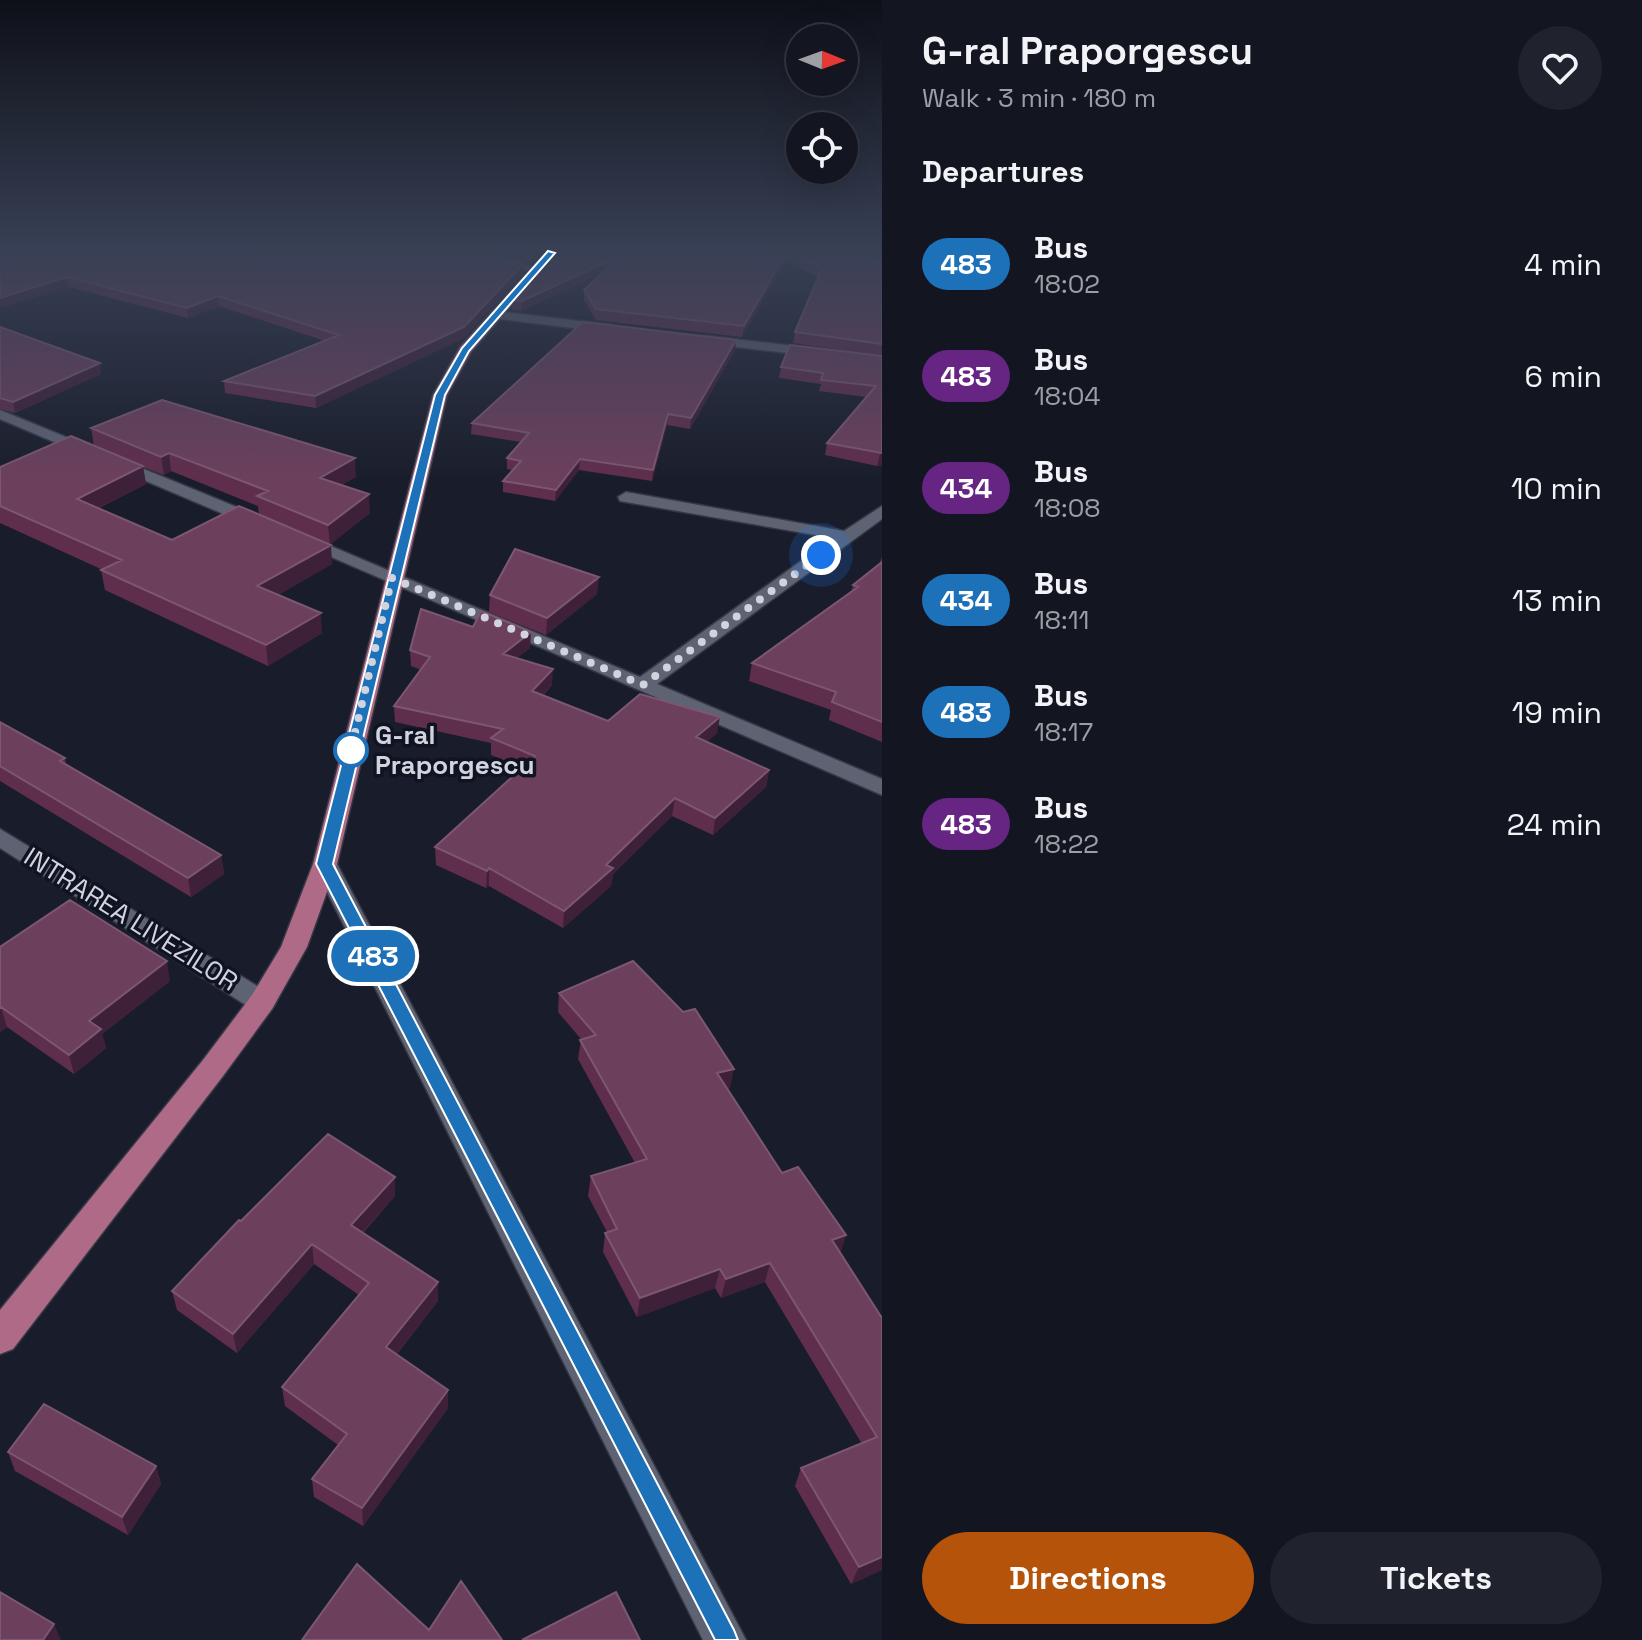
<!DOCTYPE html>
<meta charset="utf-8">
<style>
:root{--surface:#131620;--page:#20232d;--text:#f1f3f6;--muted:#9d9fa5;--line:#32353e;--accent:#b45309}
body{margin:0;font-family:"Space Grotesk",sans-serif;background:var(--page);color:var(--text);height:100vh;display:flex;flex-direction:column;font-size:30px;white-space:nowrap}
*{box-sizing:border-box;margin:0}
p{font-size:26px;color:var(--muted)}
.icon{flex:none;width:44px;height:44px;fill:none;stroke:currentColor;stroke-width:2;stroke-linecap:round;stroke-linejoin:round}
.map{position:relative;flex:1;overflow:hidden}
.panel{display:flex;flex-direction:column;background:var(--surface);width:760px}
.panel>*{flex:none}
.badge{padding:0 16px;border-radius:26px;font-size:28px;line-height:52px}
.needle{width:52px;rotate:91deg}
.controls{position:absolute;left:786px;top:24px;display:grid;gap:16px}
.controls a{display:grid;place-items:center;width:72px;height:72px;border-radius:50%;background:var(--surface);box-shadow:0 8px 32px #0002,0 0 0 2px var(--line);font-size:40px}
.you{position:absolute;width:40px;height:40px;margin:-20px;border:6px solid #fff;border-radius:50%;background:#1a73e8;box-shadow:0 0 0 12px #1a73e833}
.map>.badge{position:absolute;translate:-50% -50%;box-shadow:0 0 0 4px #fff}
h2{padding:0 40px;font-size:30px;line-height:72px}
.round{display:grid;place-items:center;flex:none;width:84px;height:84px;border-radius:42px;background:var(--page)}
.summary{display:flex;align-items:center;justify-content:space-between;height:136px;padding:0 40px}
h1{font-size:38px;font-weight:700;line-height:60px}
.button{display:flex;gap:16px;margin-top:auto;padding:16px 40px}
.button a{flex:1;height:92px;border-radius:48px;background:var(--accent);color:#fff;font-size:32px;font-weight:700;line-height:92px;text-align:center}
.button a+a{background:var(--page);color:var(--text)}
ul{padding:0;list-style:none}
li{display:flex;align-items:center;gap:24px;height:112px;padding:0 40px}
li div{flex:1}
li b{display:block;font-size:30px}
li em{font-style:normal}
li .badge{min-width:88px;font-weight:700;text-align:center}
main{display:flex;flex:1;min-height:0}
.map>svg:first-child{display:block}
</style>
<main>
<div class="map">
<svg width="882" height="1640" viewBox="0 0 882 1640">
<rect width="100%" height="100%" fill="#191d2b"/>
<g fill="none" stroke-linecap="round" stroke-linejoin="round">
<defs>
<path id="minor" d="M 464,253 L 482,253 L 542,269 L 536,273 Z
M 495,311 L 613,325 L 620,329 L 613,333 L 491,318 L 491,312 Z
M 706,336 L 882,356 L 882,364 L 701,343 L 701,337 Z
M 0,410 L 266,519 L 269,523 L 266,527 L 254,527 L 0,419 Z
M 626,492 L 844,531 L 882,506 L 882,519 L 657,684 L 882,779 L 882,795 L 292,540 L 295,536 L 307,536 L 640,677 L 833,538 L 620,501 L 618,497 Z
M 0,829 L 272,995 L 276,1002 L 272,1009 L 262,1012 L 252,1009 L 0,848 Z
M 325,856 L 334,858 L 337,864 L 746,1640 L 703,1640 L 313,864 L 316,858 Z"/>
<path id="major" d="M 545,253 L 557,253 L 471,352 L 447,395 L 337,864 L 307,947 L 272,1009 L 223,1076 L 13,1349 L 0,1354 L 0,1310 L 203,1060 L 252,995 L 281,947 L 313,864 L 433,395 L 460,347 Z"/>
</defs>
<!-- minor casing -->
<use href="#minor" stroke="#363844" stroke-width="3"/>
<!-- major casing -->
<use href="#major" stroke="#363844" stroke-width="3"/>
<!-- minor -->
<use href="#minor" fill="#5e6374" fill-rule="evenodd"/>
<!-- major -->
<use href="#major" fill="#ae6a87" fill-rule="evenodd"/>
</g>
<!-- wall -->
<path fill="#602e4d" fill-rule="evenodd" d="M 0,253 L 523,273 L 464,338 L 316,408 L 225,393 L 224,381 L 325,341 L 219,306 L 188,318 L 69,287 L 0,308 Z
M 492,253 L 541,253 L 532,263 Z
M 550,253 L 844,253 L 882,262 L 882,356 L 793,343 L 795,332 L 818,277 L 786,261 L 742,337 L 596,320 L 584,300 L 584,290 L 602,273 L 521,311 L 512,310 L 512,300 Z
M 847,253 L 882,253 L 882,260 Z
M 0,327 L 101,374 L 15,413 L 0,409 Z
M 736,340 L 735,350 L 690,429 L 667,425 L 652,481 L 579,470 L 555,501 L 503,492 L 503,481 L 512,470 L 507,469 L 507,458 L 521,442 L 471,434 L 472,423 Z
M 882,356 L 882,465 L 877,466 L 825,455 L 827,443 L 867,397 L 819,391 L 821,384 L 779,378 L 781,367 Z
M 91,428 L 356,477 L 341,485 L 370,513 L 330,544 L 332,564 L 278,595 L 322,633 L 268,666 L 105,590 L 101,570 L 103,570 L 0,523 L 0,467 L 94,446 ZM 143,467 L 164,475 L 171,471 L 258,506 L 259,515 L 172,540 L 99,508 L 146,484 Z
M 882,557 L 882,742 L 829,720 L 831,710 L 749,681 L 752,663 L 851,592 L 853,585 L 879,564 Z
M 597,594 L 546,635 L 489,612 L 490,595 Z
M 473,627 L 530,648 L 517,658 L 552,685 L 543,696 L 608,721 L 717,733 L 707,742 L 769,770 L 766,787 L 713,835 L 672,816 L 613,874 L 611,886 L 563,928 L 489,886 L 486,888 L 436,865 L 435,847 L 522,768 L 491,755 L 491,743 L 395,722 L 394,706 L 421,670 L 411,666 L 410,650 Z
M 0,722 L 65,758 L 66,765 L 221,855 L 224,874 L 191,897 L 0,781 Z
M 0,947 L 170,981 L 102,1034 L 106,1048 L 74,1074 L 7,1027 L 0,1032 Z
M 559,993 L 730,1088 L 727,1089 L 782,1173 L 846,1235 L 840,1253 L 882,1318 L 882,1570 L 851,1584 L 795,1486 L 801,1468 L 862,1444 L 765,1282 L 721,1298 L 715,1288 L 637,1317 L 603,1252 L 605,1233 L 607,1232 L 588,1196 L 591,1176 L 635,1163 L 578,1059 L 581,1039 L 558,1012 Z
M 395,1177 L 395,1196 L 363,1233 L 438,1282 L 438,1301 L 397,1354 L 448,1408 L 363,1526 L 314,1497 L 312,1479 L 338,1445 L 285,1406 L 282,1387 L 359,1295 L 314,1264 L 237,1353 L 177,1310 L 172,1291 L 241,1221 Z
M 8,1452 L 156,1466 L 161,1484 L 128,1535 L 15,1471 Z"/>
<!-- shaded-wall -->
<path fill="#3e2039" d="M 533,253 L 541,253 L 532,263 L 532,254 Z
M 787,253 L 786,261 L 742,337 L 744,326 Z
M 622,255 L 621,264 L 521,311 L 522,301 Z
M 524,263 L 523,273 L 464,338 L 316,408 L 315,396 Z
M 67,277 L 69,287 L 0,308 L 0,298 Z
M 218,296 L 219,306 L 188,318 L 187,308 Z
M 736,340 L 735,350 L 690,429 L 691,418 Z
M 100,363 L 101,374 L 15,413 L 13,402 Z
M 668,414 L 667,425 L 652,481 L 653,470 Z
M 169,453 L 171,471 L 164,475 L 161,457 Z
M 882,453 L 882,465 L 877,466 L 880,454 Z
M 355,458 L 356,477 L 321,496 L 320,478 Z
M 580,459 L 579,470 L 555,501 L 556,490 Z
M 143,466 L 146,484 L 80,517 L 77,499 Z
M 369,494 L 370,513 L 330,545 L 328,525 Z
M 331,545 L 332,564 L 259,606 L 257,586 Z
M 599,577 L 597,594 L 546,635 L 547,618 Z
M 321,613 L 322,633 L 268,666 L 266,645 Z
M 531,632 L 530,648 L 502,670 L 503,654 Z
M 553,669 L 552,685 L 531,708 L 532,691 Z
M 720,717 L 717,733 L 694,754 L 696,737 Z
M 769,770 L 766,787 L 713,835 L 715,818 Z
M 675,798 L 672,816 L 613,874 L 611,886 L 563,928 L 564,911 L 606,865 Z
M 221,855 L 224,874 L 191,897 L 188,878 Z
M 489,868 L 489,886 L 486,888 L 487,871 Z
M 167,961 L 170,981 L 102,1034 L 106,1048 L 74,1074 L 69,1055 L 89,1021 Z
M 1,1007 L 7,1027 L 0,1032 L 0,1008 Z
M 734,1069 L 730,1088 L 713,1093 L 717,1073 Z
M 395,1177 L 395,1196 L 352,1244 L 351,1225 Z
M 846,1235 L 840,1254 L 832,1240 Z
M 312,1244 L 314,1264 L 237,1353 L 233,1334 Z
M 770,1263 L 765,1282 L 721,1298 L 726,1279 Z
M 720,1269 L 715,1288 L 637,1317 L 640,1298 Z
M 438,1282 L 438,1301 L 387,1366 L 386,1347 Z
M 448,1390 L 448,1408 L 363,1526 L 362,1508 Z
M 156,1466 L 161,1484 L 128,1535 L 122,1517 Z
M 882,1557 L 882,1570 L 851,1584 L 859,1567 Z
M 54,1624 L 61,1640 L 43,1640 Z"/>
<!-- building -->
<path fill="#6c405d" stroke="#7c5771" stroke-width="2" d="M 0,253 L 486,253 L 524,263 L 464,327 L 315,396 L 224,381 L 339,335 L 218,296 L 187,308 L 67,277 L 0,298 Z
M 550,253 L 786,253 L 744,326 L 596,309 L 584,290 L 622,255 L 522,301 L 512,300 Z
M 790,253 L 844,253 L 882,262 L 882,344 L 795,332 L 822,268 Z
M 583,322 L 736,340 L 691,418 L 668,414 L 653,470 L 580,459 L 556,490 L 503,481 L 521,461 L 507,458 L 529,433 L 472,423 Z
M 0,327 L 100,363 L 13,402 L 0,398 Z
M 790,345 L 882,356 L 882,453 L 827,443 L 876,386 L 821,380 L 823,373 L 781,367 Z
M 162,400 L 355,458 L 320,478 L 369,494 L 328,525 L 257,496 L 268,491 L 169,453 L 161,457 L 91,428 Z
M 71,436 L 143,466 L 77,499 L 172,540 L 239,506 L 331,545 L 257,586 L 321,613 L 266,645 L 101,570 L 122,560 L 0,506 L 0,467 Z
M 515,549 L 599,577 L 547,618 L 490,595 Z
M 882,562 L 882,722 L 832,702 L 836,692 L 752,663 L 858,587 L 853,585 Z
M 421,609 L 473,627 L 481,611 L 531,632 L 503,654 L 553,669 L 532,691 L 608,721 L 640,694 L 720,717 L 696,737 L 769,770 L 715,818 L 675,798 L 606,865 L 613,868 L 564,911 L 489,868 L 487,871 L 435,847 L 535,756 L 491,738 L 503,729 L 394,706 L 430,657 L 410,650 Z
M 0,722 L 65,758 L 60,761 L 221,855 L 188,878 L 0,766 Z
M 70,900 L 167,961 L 89,1021 L 101,1029 L 69,1055 L 1,1007 L 0,1008 L 0,947 Z
M 633,961 L 683,1012 L 695,1009 L 734,1069 L 717,1073 L 782,1173 L 798,1167 L 846,1235 L 832,1240 L 882,1318 L 882,1557 L 859,1567 L 801,1468 L 877,1437 L 770,1263 L 726,1279 L 720,1269 L 640,1298 L 605,1233 L 617,1229 L 591,1176 L 647,1159 L 580,1040 L 596,1035 L 559,993 Z
M 328,1134 L 395,1177 L 351,1225 L 438,1282 L 386,1347 L 448,1390 L 362,1508 L 312,1479 L 347,1434 L 282,1387 L 369,1283 L 312,1244 L 233,1334 L 172,1291 L 239,1220 L 241,1221 Z
M 44,1404 L 156,1466 L 122,1517 L 8,1452 Z
M 357,1564 L 429,1630 L 461,1581 L 502,1640 L 302,1640 Z
M 0,1592 L 54,1624 L 43,1640 L 0,1640 Z
M 616,1592 L 640,1640 L 522,1640 Z"/>
<!-- sky -->
<linearGradient id="sky" x2="0" y2="1"><stop stop-color="#0e1018"/><stop offset="0.52" stop-color="#384055"/><stop offset="1" stop-color="#384055" stop-opacity="0"/></linearGradient>
<rect width="882" height="482" fill="url(#sky)"/>
<!-- line -->
<path fill="#1d71b8" stroke="#fff" stroke-width="2" d="M 548,251 L 555,253 L 469,351 L 445,395 L 333,864 L 734,1630 L 738,1640 L 715,1640 L 316,864 L 435,395 L 462,348 Z"/>
<g fill="none" stroke-linecap="round" stroke-linejoin="round">
<!-- walk -->
<path stroke="#d1d4de" stroke-width="8" stroke-dasharray="0 14.4" d="M 351,750 L 348,762 L 392,578 L 643,685 L 821,555"/>
</g>
<!-- markers -->
<circle fill="#fff" stroke="#1d71b8" stroke-width="4" cx="351" cy="750" r="16"/>
<g text-anchor="middle" dominant-baseline="central" stroke-width="7" stroke-linejoin="round" paint-order="stroke">
<!-- stop labels -->
<g font-size="26" font-weight="bold" fill="#d1d4de" stroke="#101321" text-anchor="start">
<text x="375" y="735">G-ral<tspan x="375" dy="30">Praporgescu</tspan></text>
</g>
<!-- street labels -->
<g font-size="26" fill="#d1d4de" stroke="#101321">
<text transform="translate(131 919) rotate(32)">INTRAREA LIVEZILOR</text>
</g>
</g>
</svg>
<div class="controls">
<a><svg class="needle" viewBox="-14 -14 28 28"><path d="M0-13l5 13h-10z" fill="#e53935"/><path d="M0 13l5-13h-10z" fill="#9d9fa5"/></svg></a>
<a><svg class="icon" aria-label="locate" viewBox="0 0 24 24"><circle cx="12" cy="12" r="6"/><path d="M12 2v4M12 18v4M2 12h4M18 12h4"/></svg></a>
</div>
<div class="you" style="left:821px;top:555px"></div>
<b class="badge" style="left:373px;top:956px;background:#1d71b8;color:#fff">483</b>
</div>
<section class="panel">
<div class="summary"><div><h1>G-ral Praporgescu</h1><p>Walk · 3 min · 180 m</p></div><a class="round"><svg class="icon" aria-label="heart" viewBox="0 0 24 24"><path d="M12 20l-8-8c-3-5 5-10 8-4 3-6 11-1 8 4z"/></svg></a></div>
<h2>Departures</h2>
<ul>
<li><span class="badge" style="background:#1d71b8;color:#fff">483</span><div><b>Bus</b><p>18:02</p></div><em>4 min</em></li>
<li><span class="badge" style="background:#662483;color:#fff">483</span><div><b>Bus</b><p>18:04</p></div><em>6 min</em></li>
<li><span class="badge" style="background:#662483;color:#fff">434</span><div><b>Bus</b><p>18:08</p></div><em>10 min</em></li>
<li><span class="badge" style="background:#1d71b8;color:#fff">434</span><div><b>Bus</b><p>18:11</p></div><em>13 min</em></li>
<li><span class="badge" style="background:#1d71b8;color:#fff">483</span><div><b>Bus</b><p>18:17</p></div><em>19 min</em></li>
<li><span class="badge" style="background:#662483;color:#fff">483</span><div><b>Bus</b><p>18:22</p></div><em>24 min</em></li>
</ul>
<div class="button"><a>Directions</a><a>Tickets</a></div>
</section>
</main>
